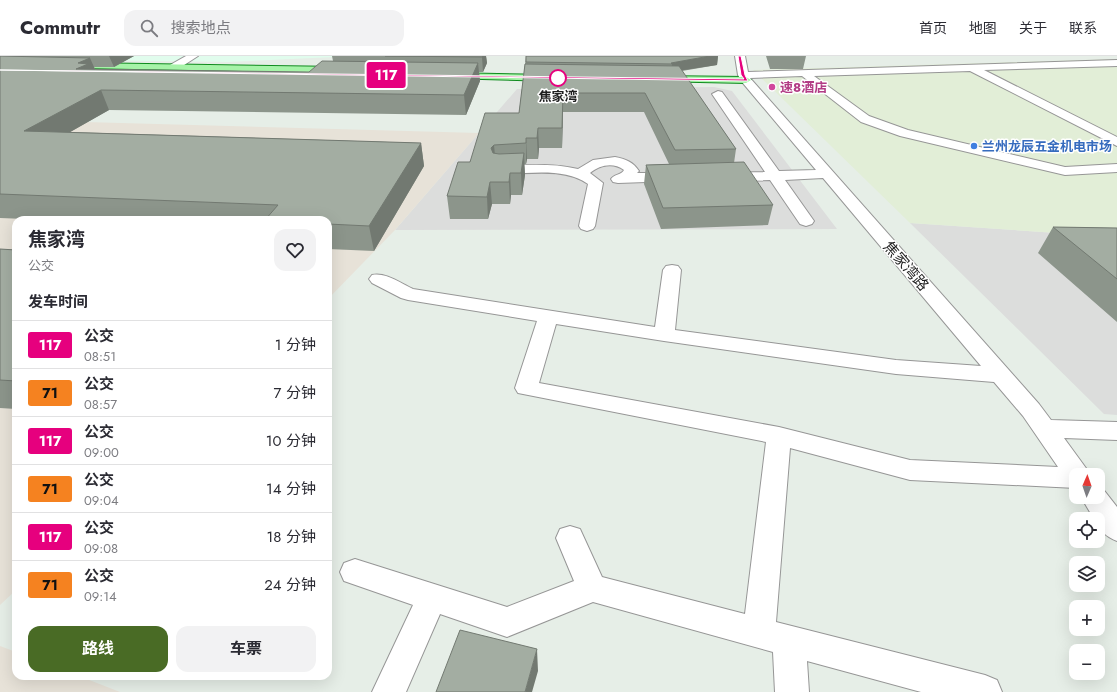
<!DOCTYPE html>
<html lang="zh">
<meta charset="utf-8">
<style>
:root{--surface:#fff;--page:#f2f2f3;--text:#2b2b33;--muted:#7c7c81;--line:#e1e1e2;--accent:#496b25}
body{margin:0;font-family:Jost,"Noto Sans SC",sans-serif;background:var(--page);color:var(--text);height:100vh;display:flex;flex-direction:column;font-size:15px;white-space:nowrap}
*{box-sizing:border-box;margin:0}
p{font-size:13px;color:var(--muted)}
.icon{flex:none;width:22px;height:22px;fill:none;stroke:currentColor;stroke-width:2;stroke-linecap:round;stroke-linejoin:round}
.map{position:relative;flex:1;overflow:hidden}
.details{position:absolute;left:12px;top:160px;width:320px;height:464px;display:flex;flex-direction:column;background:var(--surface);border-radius:12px;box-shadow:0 4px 16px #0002}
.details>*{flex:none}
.badge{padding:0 8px;border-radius:3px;font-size:14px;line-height:26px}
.needle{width:26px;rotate:2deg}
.tools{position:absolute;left:1069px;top:412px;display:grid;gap:8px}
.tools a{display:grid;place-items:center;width:36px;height:36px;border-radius:8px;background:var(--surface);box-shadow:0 4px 16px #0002;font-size:20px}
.map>.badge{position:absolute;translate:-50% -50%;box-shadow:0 0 0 2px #fff}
h2{padding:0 16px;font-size:15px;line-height:36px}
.round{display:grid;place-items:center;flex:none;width:42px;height:42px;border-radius:12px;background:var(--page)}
.overview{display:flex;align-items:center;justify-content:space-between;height:68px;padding:0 16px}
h1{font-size:19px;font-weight:700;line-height:30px}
.primary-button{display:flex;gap:8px;margin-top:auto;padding:8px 16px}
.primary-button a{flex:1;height:46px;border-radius:12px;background:var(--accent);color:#fff;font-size:16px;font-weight:700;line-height:46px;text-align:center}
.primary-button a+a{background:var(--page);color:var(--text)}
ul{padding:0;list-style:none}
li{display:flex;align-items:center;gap:12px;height:48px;padding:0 16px;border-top:1px solid var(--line)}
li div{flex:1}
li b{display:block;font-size:15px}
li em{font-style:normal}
li .badge{min-width:44px;font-weight:700;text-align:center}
header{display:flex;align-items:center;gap:24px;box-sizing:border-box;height:56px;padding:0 20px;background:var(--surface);border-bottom:1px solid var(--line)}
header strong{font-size:19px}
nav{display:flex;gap:22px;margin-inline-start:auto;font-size:14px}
.search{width:280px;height:36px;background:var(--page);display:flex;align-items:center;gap:10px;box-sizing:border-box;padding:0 14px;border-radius:12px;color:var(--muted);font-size:15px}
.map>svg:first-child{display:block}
</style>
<header>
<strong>Commutr</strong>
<div class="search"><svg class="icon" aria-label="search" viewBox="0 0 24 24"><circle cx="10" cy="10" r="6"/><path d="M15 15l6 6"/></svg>搜索地点</div>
<nav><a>首页</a><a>地图</a><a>关于</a><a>联系</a></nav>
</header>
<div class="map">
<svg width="1117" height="636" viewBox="0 0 1117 636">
<rect width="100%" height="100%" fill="#e6eee7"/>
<!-- residential -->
<path fill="#dcdddc" d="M 714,31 L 732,35 L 837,173 L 395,174 L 517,33 Z
M 910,167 L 1117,181 L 1117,359 L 1104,358 Z"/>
<!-- commercial -->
<path fill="#e2eed7" d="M 1117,3 L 1117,181 L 910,167 L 753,14 Z"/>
<!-- industrial -->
<path fill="#e7e2d8" d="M 13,64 L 479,77 L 395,174 L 328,243 L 328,164 L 16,164 L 16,534 L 0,549 L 0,70 Z
M 0,590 L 16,596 L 16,620 L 79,620 L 120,636 L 0,636 Z"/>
<!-- education -->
<path fill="#e1fced" d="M 0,0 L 355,0 L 228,6 L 0,3 Z"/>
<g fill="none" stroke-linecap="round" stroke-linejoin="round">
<defs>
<path id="minor" d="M 186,0 L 198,0 L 178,13 L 170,13 L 169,11 L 170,9 Z
M 735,0 L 745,0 L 748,16 L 1117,4 L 1117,10 L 984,14 L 1117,81 L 1117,90 L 970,15 L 814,20 L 869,60 L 908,74 L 1065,111 L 1117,108 L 1117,116 L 1065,119 L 900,80 L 861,66 L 802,20 L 750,22 L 1039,348 L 1051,364 L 1117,366 L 1117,384 L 1064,382 L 1091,419 L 1076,419 L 1076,432 L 910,424 L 790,392 L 776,566 L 985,619 L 997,624 L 1002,636 L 921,636 L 807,605 L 809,636 L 775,636 L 773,596 L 593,546 L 507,581 L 440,558 L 406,636 L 372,636 L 413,549 L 344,525 L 340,516 L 344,507 L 355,503 L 507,551 L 574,525 L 556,482 L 560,473 L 570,470 L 580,473 L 602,521 L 745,558 L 766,386 L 518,337 L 515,332 L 537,265 L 408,244 L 401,242 L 372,227 L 369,223 L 372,219 C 386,216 400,227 413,233 L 655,271 L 663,214 L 666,210 L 672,209 L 678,210 L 681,214 L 675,274 L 896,304 L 981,310 L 823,122 L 785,124 L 814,165 L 812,168 L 806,170 L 800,168 L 770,124 L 724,125 L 719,124 L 717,121 L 719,118 L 724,117 L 765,116 L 712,38 L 718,35 L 722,36 L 779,115 L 816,114 L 742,26 L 738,19 ZM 556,268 L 664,285 L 896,318 L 994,326 L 1023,360 L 1058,411 L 910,404 L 779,371 L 539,327 Z
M 615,101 C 626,103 633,106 639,115 L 637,117 L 674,117 L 679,118 L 681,121 L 679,124 L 674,125 L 618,127 L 613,126 L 611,123 C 614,118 622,119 624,114 C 613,106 600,109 590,117 L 603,127 L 595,170 L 593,173 L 587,175 L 581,173 L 579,170 L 588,128 C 564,111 529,118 501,118 L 496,117 L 494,114 L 496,111 L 501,110 C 527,109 552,107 578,113 L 593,104 Z
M 1098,432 L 1103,433 L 1117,451 L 1117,485 C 1107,481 1098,475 1098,463 L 1094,463 L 1081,441 L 1098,441 Z"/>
<path id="major" d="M 84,7 L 342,11 L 347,14 L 342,17 L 80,12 L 79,10 L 80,8 Z
M 449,17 L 553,19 L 558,22 L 553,25 L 445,22 L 444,20 Z
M 657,20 L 746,21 L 751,24 L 746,27 L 653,25 L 652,23 Z"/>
</defs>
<!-- minor casing -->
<use href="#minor" stroke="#969696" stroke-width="2"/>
<!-- major casing -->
<use href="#major" stroke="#0f8b1e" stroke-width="2"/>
<!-- minor -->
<use href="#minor" fill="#fff" fill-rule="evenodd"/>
<!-- major -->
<use href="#major" fill="#a6f3a8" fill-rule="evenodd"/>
</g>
<!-- wall -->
<path fill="#8c958b" d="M 0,0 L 134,0 L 114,11 L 94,11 L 95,14 L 309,16 L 333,5 L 332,0 L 486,0 L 487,7 L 483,16 L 479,16 L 480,25 L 466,59 L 109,54 L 70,76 L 421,87 L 424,110 L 374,195 L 328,193 L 328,164 L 52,164 L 0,162 Z
M 526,0 L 718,0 L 717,9 L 682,15 L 736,93 L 734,107 L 773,149 L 768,169 L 661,173 L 644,128 L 646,109 L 669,108 L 644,56 L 563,56 L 562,92 L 539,92 L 538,103 L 527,103 L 526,108 L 524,108 L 525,119 L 522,139 L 511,139 L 510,148 L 492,148 L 488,163 L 450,163 L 447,140 L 470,106 L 519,57 Z
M 766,0 L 806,0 L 803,13 L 770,13 Z
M 1053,171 L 1117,172 L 1117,266 L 1038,197 Z
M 0,193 L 16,194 L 16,353 L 0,352 Z"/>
<!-- shaded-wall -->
<path fill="#727971" d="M 109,0 L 134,0 L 114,11 Z
M 483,0 L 486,0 L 487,7 L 483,16 L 482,1 Z
M 710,0 L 718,0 L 717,9 L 671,16 L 672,8 L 671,7 Z
M 90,2 L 98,20 L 76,13 L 78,7 Z
M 478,7 L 480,25 L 466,59 L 464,39 Z
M 101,34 L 109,54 L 35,96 L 24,75 Z
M 563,37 L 563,56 L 562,92 L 562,72 Z
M 538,72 L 539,92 L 538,103 L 537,82 Z
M 526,82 L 527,103 L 526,108 Z
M 421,87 L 424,110 L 374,195 L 369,170 Z
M 494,89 L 496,110 L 491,92 Z
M 524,97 L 525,119 L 522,139 L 521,117 Z
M 510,117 L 511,139 L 510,148 L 509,126 Z
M 490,126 L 492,148 L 488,163 L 487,141 Z
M 537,593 L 538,615 L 532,636 L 525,636 Z"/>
<!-- building -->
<path fill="#a3ada2" stroke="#727971" d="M 0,0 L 90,2 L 78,7 L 88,8 L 76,13 L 309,16 L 322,5 L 478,7 L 464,39 L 101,34 L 24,75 L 421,87 L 369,170 L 328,168 L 328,164 L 265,164 L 278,149 L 0,138 Z
M 385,0 L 483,0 L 482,1 Z
M 526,0 L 710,0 L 671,7 L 672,8 L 526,6 Z
M 525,8 L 679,10 L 736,93 L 675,94 L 645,37 L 563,37 L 562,72 L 538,72 L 537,82 L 526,82 L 526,87 L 494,89 L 491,92 L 493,97 L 499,98 L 524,97 L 521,117 L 510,117 L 509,126 L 490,126 L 487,141 L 447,140 L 458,106 L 470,106 L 485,57 L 519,57 Z
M 744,106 L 773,149 L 663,152 L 646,109 Z
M 1053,171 L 1117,172 L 1117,223 Z
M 0,193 L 16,194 L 16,325 L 0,324 Z
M 460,574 L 537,593 L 525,636 L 436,636 Z"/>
<!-- line -->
<path fill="#e6007e" stroke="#fff" d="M 738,0 L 741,0 L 745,19 L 748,25 L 0,14 L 744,23 L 741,19 Z"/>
<!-- markers -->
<circle fill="#fff" stroke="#e6007e" stroke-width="2" cx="558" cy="22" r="8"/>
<circle fill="#d1479c" stroke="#fff" stroke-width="1.5" cx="772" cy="31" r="4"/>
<circle fill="#3f7fe0" stroke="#fff" stroke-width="1.5" cx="974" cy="90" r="4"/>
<g text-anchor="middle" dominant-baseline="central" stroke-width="3" stroke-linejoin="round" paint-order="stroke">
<!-- far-hotel labels -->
<g font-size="13" font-weight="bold" fill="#b23c85" stroke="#fff" text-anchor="start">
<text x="780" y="31">速8酒店</text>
</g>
<!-- far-stop labels -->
<g font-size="13" font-weight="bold" fill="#1f1f1f" stroke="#fff">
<text x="558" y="40">焦家湾</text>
</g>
<!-- far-shop labels -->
<g font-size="13" font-weight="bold" fill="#366cbe" stroke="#fff" text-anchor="start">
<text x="982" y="90">兰州龙辰五金机电市场</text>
</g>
<!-- street labels -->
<g font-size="15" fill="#1f1f1f" stroke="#fff">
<text transform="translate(906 210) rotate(49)">焦家湾路</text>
</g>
</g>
</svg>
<div class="tools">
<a><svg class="needle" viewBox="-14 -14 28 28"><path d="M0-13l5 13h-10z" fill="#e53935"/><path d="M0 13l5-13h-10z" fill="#7c7c81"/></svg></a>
<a><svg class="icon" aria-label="locate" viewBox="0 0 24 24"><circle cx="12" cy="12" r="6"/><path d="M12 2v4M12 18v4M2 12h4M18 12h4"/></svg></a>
<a><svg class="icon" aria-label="layers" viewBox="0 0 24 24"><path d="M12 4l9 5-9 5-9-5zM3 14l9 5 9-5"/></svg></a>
<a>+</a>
<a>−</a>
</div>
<b class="badge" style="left:386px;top:19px;background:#e6007e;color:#fff">117</b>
<section class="details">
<div class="overview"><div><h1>焦家湾</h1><p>公交</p></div><a class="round"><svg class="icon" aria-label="heart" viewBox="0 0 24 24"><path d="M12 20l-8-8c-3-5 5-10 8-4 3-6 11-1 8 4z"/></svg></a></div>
<h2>发车时间</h2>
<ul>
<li><span class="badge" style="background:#e6007e;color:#fff">117</span><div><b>公交</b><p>08:51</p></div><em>1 分钟</em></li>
<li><span class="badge" style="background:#f58220;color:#111">71</span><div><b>公交</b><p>08:57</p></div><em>7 分钟</em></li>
<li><span class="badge" style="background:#e6007e;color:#fff">117</span><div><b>公交</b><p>09:00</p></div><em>10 分钟</em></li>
<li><span class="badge" style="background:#f58220;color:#111">71</span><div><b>公交</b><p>09:04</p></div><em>14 分钟</em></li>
<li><span class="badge" style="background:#e6007e;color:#fff">117</span><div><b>公交</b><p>09:08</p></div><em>18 分钟</em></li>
<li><span class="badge" style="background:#f58220;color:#111">71</span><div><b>公交</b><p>09:14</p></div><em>24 分钟</em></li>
</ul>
<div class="primary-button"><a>路线</a><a>车票</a></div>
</section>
</div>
